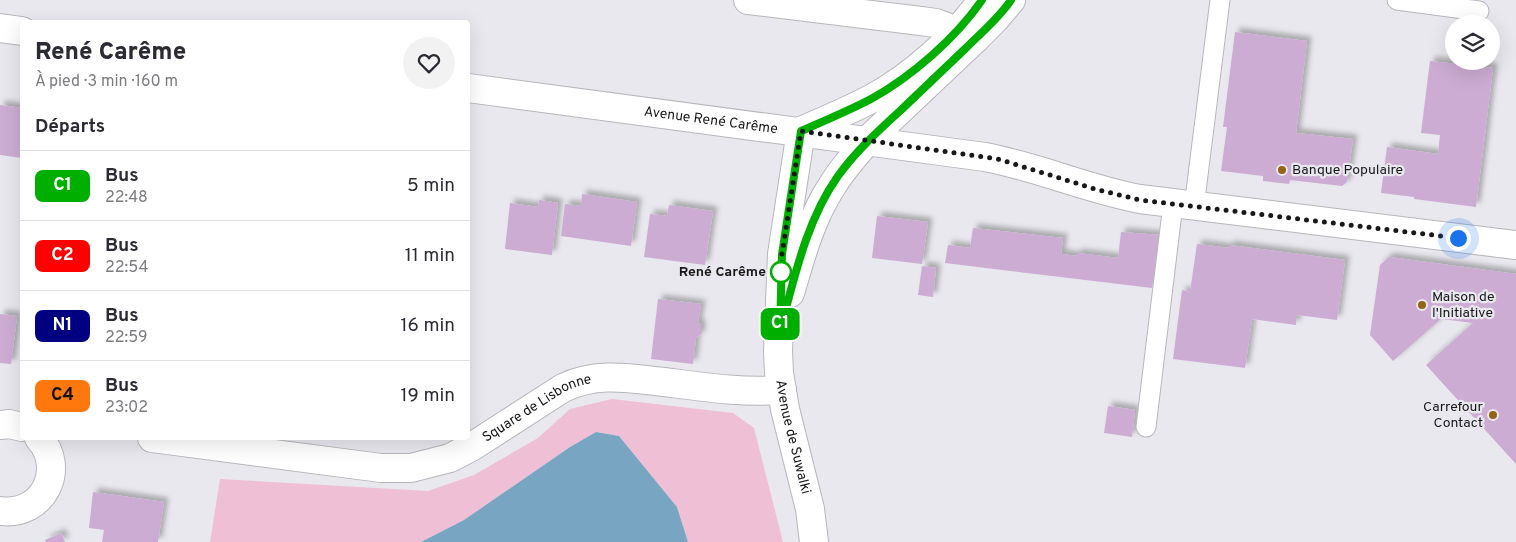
<!DOCTYPE html>
<html lang="fr">
<meta charset="utf-8">
<style>
:root{--surface:#fff;--page:#f2f2f3;--text:#2b2b33;--muted:#7c7c81;--line:#e1e1e2}
body{margin:0;font-family:Overpass,sans-serif;background:var(--page);color:var(--text);height:100vh;display:flex;flex-direction:column;font-size:19px;white-space:nowrap}
*{box-sizing:border-box;margin:0}
p{font-size:16px;color:var(--muted)}
.icon{flex:none;width:28px;height:28px;fill:none;stroke:currentColor;stroke-width:2;stroke-linecap:round;stroke-linejoin:round}
.map{position:relative;flex:1;overflow:hidden}
.sheet{position:absolute;left:20px;top:20px;width:450px;height:420px;display:flex;flex-direction:column;background:var(--surface);border-radius:5px;box-shadow:0 5px 20px #0002}
.sheet>*{flex:none}
.badge{padding:0 10px;border-radius:8px;font-size:18px;line-height:32px}
.controls{position:absolute;left:1445px;top:15px;display:grid;gap:10px}
.controls a{display:grid;place-items:center;width:55px;height:55px;border-radius:50%;background:var(--surface);box-shadow:0 5px 20px #0002;font-size:25px}
.you{position:absolute;width:25px;height:25px;margin:-12px;border:4px solid #fff;border-radius:50%;background:#1a73e8;box-shadow:0 0 0 8px #1a73e833}
.map>.badge{position:absolute;translate:-50% -50%;box-shadow:0 0 0 2px #fff}
h2{padding:0 15px;font-size:19px;line-height:45px}
.round{display:grid;place-items:center;flex:none;width:52px;height:52px;border-radius:26px;background:var(--page)}
.head{display:flex;align-items:center;justify-content:space-between;height:85px;padding:0 15px}
h1{font-size:24px;font-weight:800;line-height:38px}
ul{padding:0;list-style:none}
li{display:flex;align-items:center;gap:15px;height:70px;padding:0 15px;border-top:1px solid var(--line)}
li div{flex:1}
li b{display:block;font-size:19px}
li em{font-style:normal}
li .badge{min-width:55px;font-weight:700;text-align:center}
.map>svg:first-child{display:block}
</style>
<div class="map">
<svg width="1516" height="542" viewBox="0 0 1516 542">
<defs>
<filter id="shadow"><feDropShadow dx="4.5" dy="-4.5" stdDeviation="2.5" flood-color="#0004"/></filter>
</defs>
<rect width="100%" height="100%" fill="#e9e8ee"/>
<!-- green -->
<path fill="#efbfd6" d="M 612,399 L 733,413 L 754,428 L 783,542 L 688,542 L 677,507 L 619,436 L 596,432 L 570,447 L 464,520 L 421,542 L 210,542 L 220,479 L 428,491 L 474,475 L 538,438 L 570,409 Z"/>
<!-- water -->
<path fill="#78a5c2" d="M 596,432 L 619,436 L 677,507 L 688,542 L 421,542 L 464,520 L 570,447 Z"/>
<!-- building -->
<path fill="#ccacd3" filter="url(#shadow)" d="M 1235,32 L 1307,41 L 1296,133 L 1353,139 L 1347,182 L 1342,186 L 1290,180 L 1289,184 L 1263,181 L 1263,176 L 1221,171 L 1227,127 L 1223,127 Z
M 1430,61 L 1493,68 L 1476,207 L 1414,199 L 1414,197 L 1381,193 L 1387,147 L 1438,154 L 1440,135 L 1421,133 Z
M 0,105 L 22,108 L 22,158 L 0,155 Z
M 582,194 L 637,202 L 631,246 L 561,236 L 565,204 L 581,206 Z
M 539,200 L 558,203 L 552,255 L 505,249 L 510,203 L 538,207 Z
M 669,205 L 713,211 L 705,265 L 644,257 L 650,214 L 667,216 Z
M 877,216 L 928,222 L 922,264 L 872,258 Z
M 973,228 L 1063,238 L 1061,254 L 1077,256 L 1077,253 L 1118,258 L 1121,232 L 1159,235 L 1152,288 L 945,263 L 948,245 L 970,248 Z
M 1197,244 L 1229,248 L 1229,245 L 1345,260 L 1337,320 L 1297,315 L 1296,325 L 1252,319 L 1245,368 L 1173,359 L 1182,290 L 1190,292 Z
M 1389,257 L 1516,274 L 1516,464 L 1426,365 L 1473,323 L 1441,319 L 1393,361 L 1370,335 L 1380,265 Z
M 922,266 L 936,268 L 933,297 L 918,295 Z
M 658,299 L 701,304 L 698,323 L 701,325 L 701,334 L 696,338 L 693,364 L 651,359 Z
M 0,314 L 17,316 L 11,364 L 0,363 Z
M 1108,406 L 1135,410 L 1132,437 L 1104,433 Z
M 93,492 L 164,502 L 158,542 L 102,542 L 104,530 L 89,528 Z
M 61,533 L 65,542 L 46,542 L 45,540 Z"/>
<g fill="none" stroke-linecap="round" stroke-linejoin="round">
<defs>
<path id="lane" d="M 1397,0 L 1479,11
M 1194,207 L 1220,0
M 1146,427 L 1173,204"/>
<g id="street">
<path d="M 748,0 L 921,21 L 936,23 L 976,38"/>
<path d="M 801,131 C 824,121 848,111 871,99 C 912,77 956,38 982,0"/>
<path d="M 868,140 L 976,38 L 995,19 L 1011,0"/>
<path d="M 0,425 L 9,424 L 22,427"/>
<path id="s1" d="M 152,438 L 381,468 L 411,468 L 450,458 L 473,446 L 563,388 C 597,372 627,378 664,382 C 703,387 742,393 782,390"/>
<path d="M 0,511 C 43,517 67,469 39,438"/>
</g>
<g id="secondary">
<path d="M 0,28 L 22,31"/>
<path id="s2" d="M 468,88 L 985,157 C 1038,167 1087,189 1140,199 L 1516,245"/>
<path id="s3" d="M 801,131 L 782,254 L 778,351 L 779,373 L 785,409 L 810,509 L 814,542"/>
<path d="M 790,293 C 801,256 811,218 832,186 C 842,169 855,155 868,140"/>
</g>
</defs>
<!-- lane casing -->
<use href="#lane" stroke="#b6b6bb" stroke-width="21"/>
<!-- street casing -->
<use href="#street" stroke="#b6b6bb" stroke-width="30"/>
<!-- secondary casing -->
<use href="#secondary" stroke="#b6b6bb" stroke-width="30"/>
<!-- lane -->
<use href="#lane" stroke="#fff" stroke-width="19"/>
<!-- street -->
<use href="#street" stroke="#fff" stroke-width="28"/>
<!-- secondary -->
<use href="#secondary" stroke="#fff" stroke-width="28"/>
</g>
<g fill="none" stroke-linecap="round" stroke-linejoin="round">
<defs>
<path id="line" d="M 982,0 C 956,38 911,77 871,99 C 848,111 824,121 801,131 L 782,254 L 780,331 C 794,279 806,221 838,176 C 856,151 878,131 901,110 C 923,89 945,68 967,47 C 982,32 999,18 1011,0"/>
</defs>
<!-- line casing -->
<use href="#line" stroke="#fff" stroke-width="11"/>
<!-- line -->
<use href="#line" stroke="#00ae00" stroke-width="8"/>
<!-- walk -->
<path stroke="#18181a" stroke-width="5" stroke-dasharray="0 9" d="M 781,272 L 782,254 L 801,131 L 998,159 L 1095,189 L 1140,200 L 1458,238"/>
</g>
<!-- markers -->
<g fill="#956315" stroke="#e9e8ee" stroke-width="2">
<circle cx="1282" cy="170" r="5"/>
<circle cx="1422" cy="305" r="5"/>
<circle cx="1493" cy="415" r="5"/>
</g>
<circle fill="#fff" stroke="#00ae00" stroke-width="2.5" cx="781" cy="272" r="10"/>
<g text-anchor="middle" dominant-baseline="central" stroke-width="4.5" stroke-linejoin="round" paint-order="stroke">
<!-- street labels -->
<g font-size="14" fill="#18181a" stroke="#e9e8ee">
<text stroke="none"><textPath href="#s2" startOffset="245">Avenue René Carême</textPath></text>
<text stroke="none"><textPath href="#s1" startOffset="402">Square de Lisbonne</textPath></text>
<text stroke="none"><textPath href="#s3" startOffset="309">Avenue de Suwalki</textPath></text>
</g>
<!-- poi labels -->
<g font-size="14" fill="#18181a" stroke="#e9e8ee" text-anchor="start">
<text x="1292" y="170">Banque Populaire</text>
<text x="1432" y="297">Maison de<tspan x="1432" dy="16">l'Initiative</tspan></text>
<text x="1483" y="407" text-anchor="end">Carrefour<tspan x="1483" dy="16">Contact</tspan></text>
</g>
<!-- stop labels -->
<g font-size="14" font-weight="bold" fill="#18181a" stroke="#e9e8ee" text-anchor="end">
<text x="766" y="272">René Carême</text>
</g>
</g>
</svg>
<div class="controls">
<a><svg class="icon" aria-label="layers" viewBox="0 0 24 24"><path d="M12 4l9 5-9 5-9-5zM3 14l9 5 9-5"/></svg></a>
</div>
<div class="you" style="left:1458px;top:238px"></div>
<b class="badge" style="left:780px;top:324px;background:#00ae00;color:#fff">C1</b>
<section class="sheet">
<div class="head"><div><h1>René Carême</h1><p>À pied · 3 min · 160 m</p></div><a class="round"><svg class="icon" aria-label="heart" viewBox="0 0 24 24"><path d="M12 20l-8-8c-3-5 5-10 8-4 3-6 11-1 8 4z"/></svg></a></div>
<h2>Départs</h2>
<ul>
<li><span class="badge" style="background:#00ae00;color:#fff">C1</span><div><b>Bus</b><p>22:48</p></div><em>5 min</em></li>
<li><span class="badge" style="background:#fe0000;color:#fff">C2</span><div><b>Bus</b><p>22:54</p></div><em>11 min</em></li>
<li><span class="badge" style="background:#010080;color:#fff">N1</span><div><b>Bus</b><p>22:59</p></div><em>16 min</em></li>
<li><span class="badge" style="background:#ff780e;color:#111">C4</span><div><b>Bus</b><p>23:02</p></div><em>19 min</em></li>
</ul>
</section>
</div>
